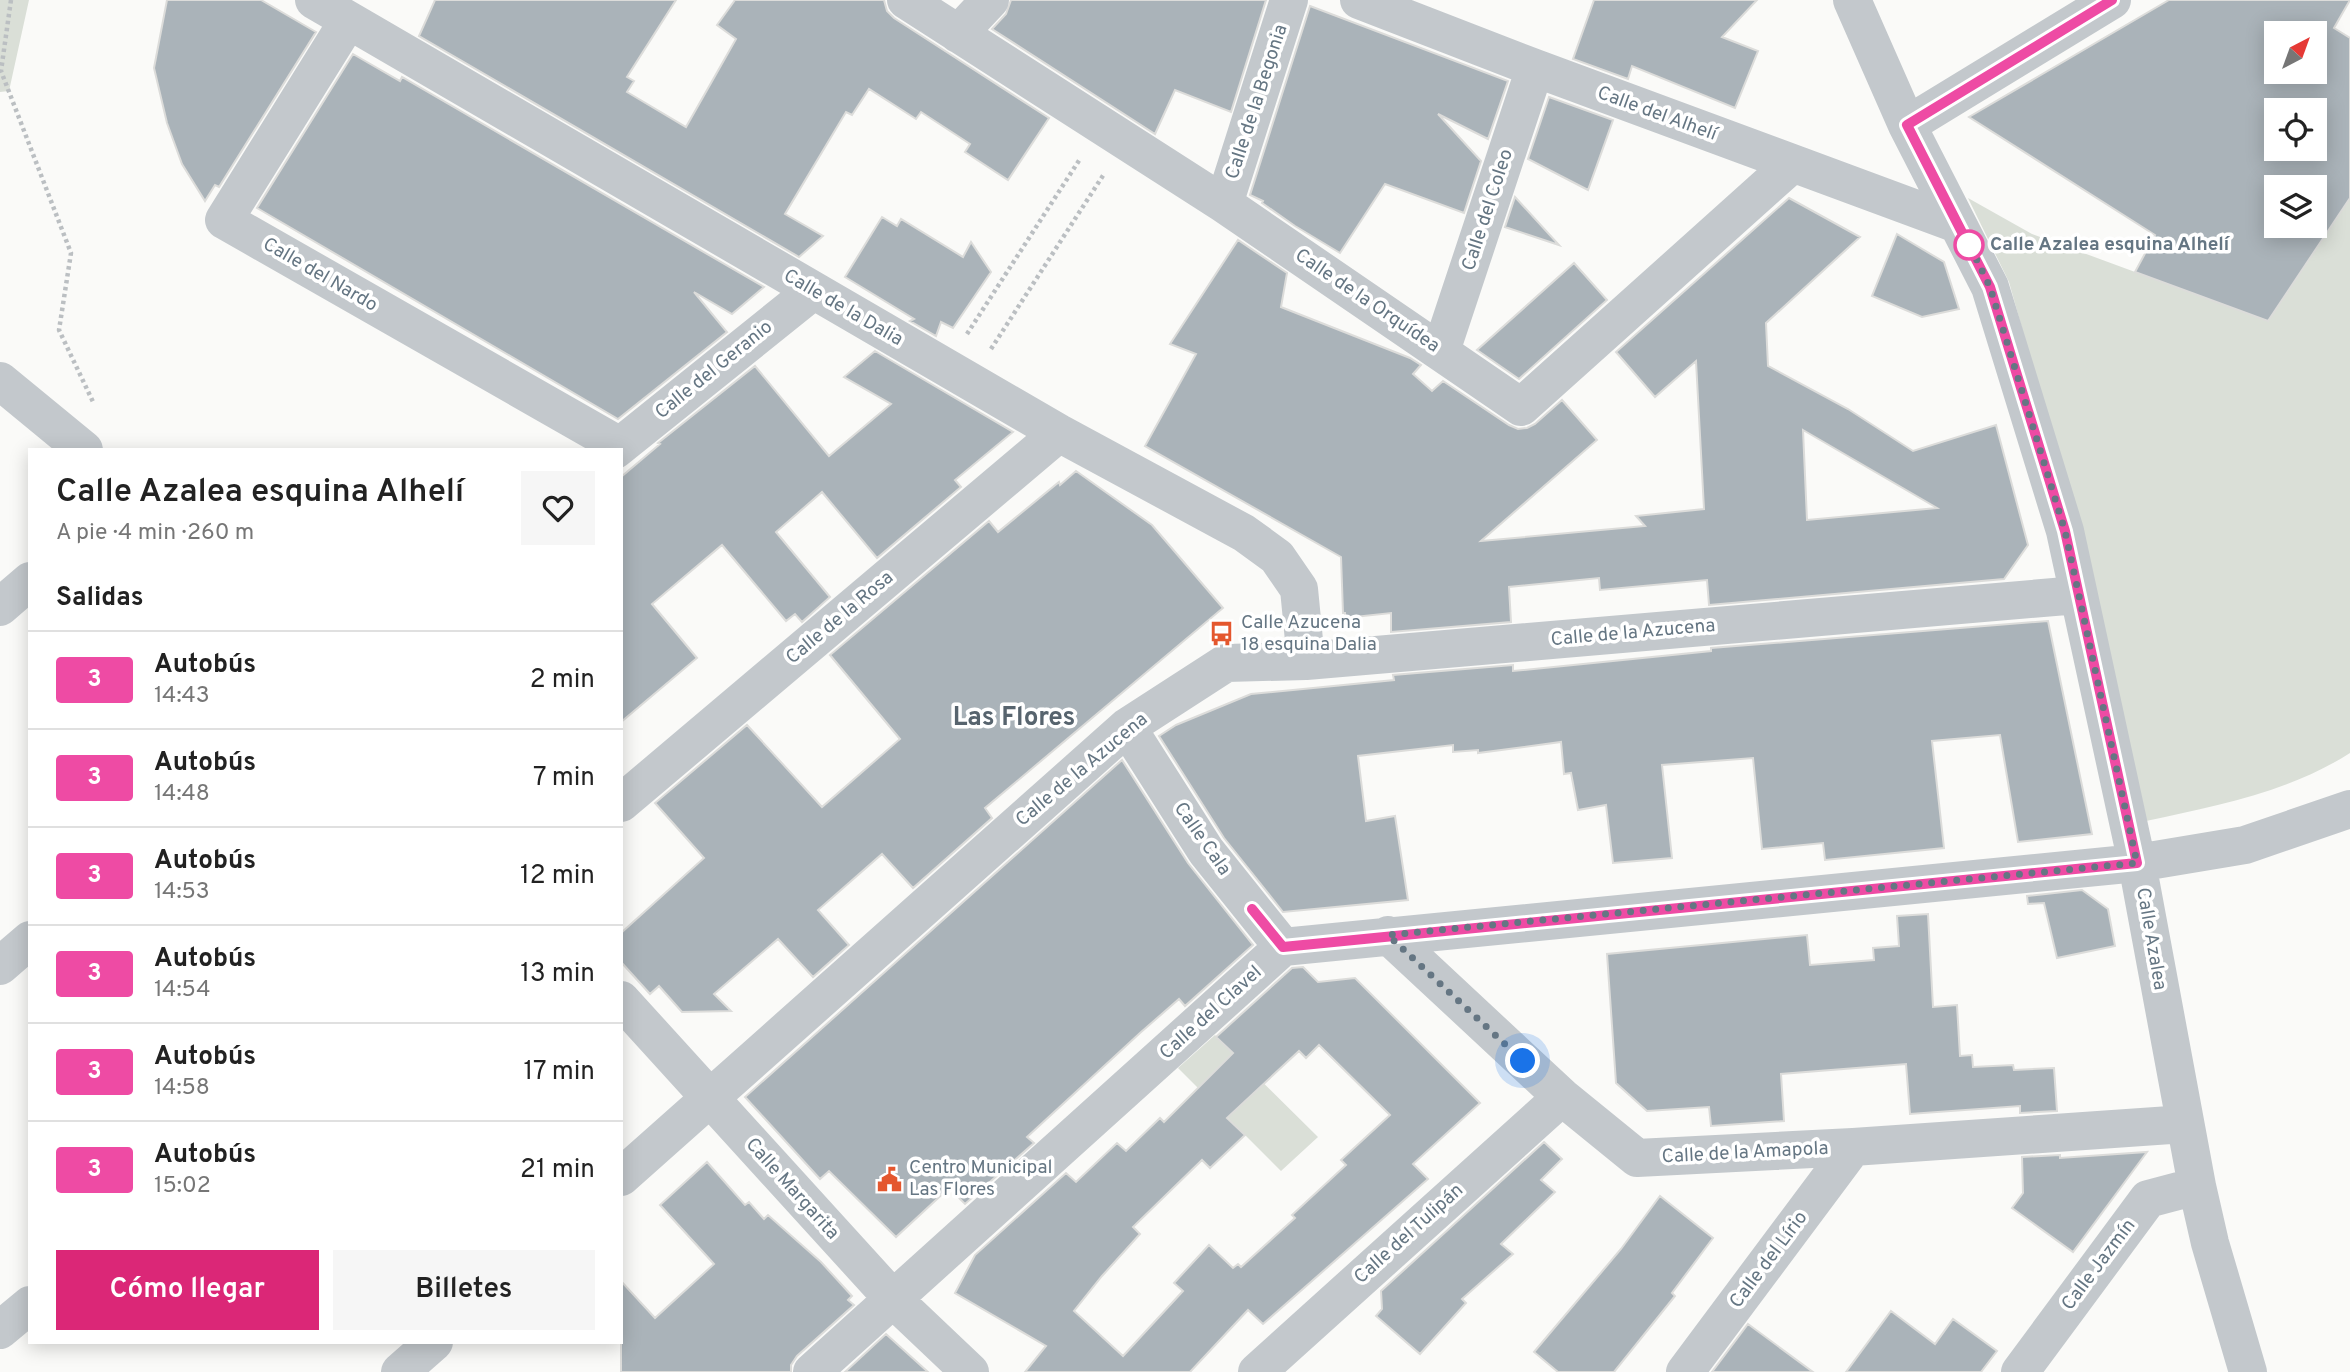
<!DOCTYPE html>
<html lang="es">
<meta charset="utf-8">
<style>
:root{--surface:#fff;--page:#f6f6f6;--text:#222;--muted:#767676;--line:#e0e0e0;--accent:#db2777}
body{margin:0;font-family:Overpass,sans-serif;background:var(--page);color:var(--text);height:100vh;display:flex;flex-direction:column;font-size:26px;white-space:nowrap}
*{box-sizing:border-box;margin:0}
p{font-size:23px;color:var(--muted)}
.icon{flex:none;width:38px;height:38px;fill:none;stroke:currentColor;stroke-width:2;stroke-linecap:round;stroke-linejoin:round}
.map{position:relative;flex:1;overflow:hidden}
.side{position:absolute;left:28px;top:448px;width:595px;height:896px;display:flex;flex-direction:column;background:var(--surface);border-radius:0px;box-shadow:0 4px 18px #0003}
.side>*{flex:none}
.badge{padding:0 14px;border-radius:5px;font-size:24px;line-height:46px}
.needle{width:46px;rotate:41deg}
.tools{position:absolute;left:2264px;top:21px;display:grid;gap:14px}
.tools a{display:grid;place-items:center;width:63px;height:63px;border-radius:0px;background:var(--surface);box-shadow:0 4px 18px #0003;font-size:35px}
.you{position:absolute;width:35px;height:35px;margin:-18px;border:5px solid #fff;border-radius:50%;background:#1a73e8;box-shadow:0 0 0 10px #1a73e833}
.map>.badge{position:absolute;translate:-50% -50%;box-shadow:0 0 0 4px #fff}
h2{padding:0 28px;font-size:26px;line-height:63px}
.round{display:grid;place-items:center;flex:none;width:74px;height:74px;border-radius:0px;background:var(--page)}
.overview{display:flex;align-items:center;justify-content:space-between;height:119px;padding:0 28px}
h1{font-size:33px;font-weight:600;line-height:52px}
.cta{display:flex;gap:14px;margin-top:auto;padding:14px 28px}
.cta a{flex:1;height:80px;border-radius:0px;background:var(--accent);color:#fff;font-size:28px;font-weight:600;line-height:80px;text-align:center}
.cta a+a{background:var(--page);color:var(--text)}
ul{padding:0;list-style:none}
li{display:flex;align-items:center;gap:21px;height:98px;padding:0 28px;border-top:2px solid var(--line)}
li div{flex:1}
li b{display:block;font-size:26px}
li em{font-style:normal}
li .badge{min-width:77px;font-weight:700;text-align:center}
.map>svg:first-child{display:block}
</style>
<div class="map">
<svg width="2350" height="1372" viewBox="0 0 2350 1372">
<rect width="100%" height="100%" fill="#fafaf8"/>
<!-- green -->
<path fill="#dadfd7" d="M 0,0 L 29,0 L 9,91 L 0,92 Z
M 1968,198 L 2032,234 L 2268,321 L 2350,198 L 2350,753 C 2289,792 2216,806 2146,821 L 2091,574 L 2009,282 Z
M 1215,1035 L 1318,1137 L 1281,1171 L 1178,1068 Z"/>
<!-- building -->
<path fill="#aab3b9" stroke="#dcdcda" stroke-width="2" fill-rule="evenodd" d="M 167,0 L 261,0 L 316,32 L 219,187 L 215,185 L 205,201 L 182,164 L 167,123 L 154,68 Z
M 435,0 L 676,0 L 627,77 L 634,81 L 627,92 L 686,127 L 736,39 L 717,25 L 735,0 L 884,0 L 887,11 L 894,18 L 1049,118 L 1008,180 L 965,152 L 970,144 L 921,112 L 916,119 L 869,89 L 852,115 L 846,112 L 785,214 L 823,236 L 799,257 L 419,36 Z
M 1011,0 L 1266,0 L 1231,112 L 1175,90 L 1155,134 L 992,29 L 1006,14 Z
M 1594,0 L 1757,0 L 1722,37 L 1758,51 L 1735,108 L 1632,66 L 1628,79 L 1573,59 Z
M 2169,0 L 2350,0 L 2334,28 L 2350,38 L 2350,198 L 2268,321 L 2135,272 L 2155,235 L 1969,117 ZM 2277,33 L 2315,33 L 2315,72 L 2277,72 ZM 2277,110 L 2315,110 L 2315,149 L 2277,149 ZM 2277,187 L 2315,187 L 2315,226 L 2277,226 Z
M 1310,6 L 1508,81 L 1488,139 L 1438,114 L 1481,161 L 1464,213 L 1385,184 L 1340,253 L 1295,226 L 1262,203 L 1263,201 L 1250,195 Z
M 353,54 L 400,81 L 402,77 L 764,287 L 732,314 L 694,292 L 727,332 L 618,419 L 257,208 Z
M 1549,97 L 1613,120 L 1588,190 L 1528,159 Z
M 1515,197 L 1559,245 L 1505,227 Z
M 1789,198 L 1860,237 L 1766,323 L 1768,366 L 1848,409 L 1913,451 L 1996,425 L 2028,545 L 2004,579 L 1709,605 L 1707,580 L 1600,590 L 1599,578 L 1509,587 L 1511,622 L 1391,632 L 1391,613 L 1345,618 L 1345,613 L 1343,613 L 1341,557 L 1145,446 L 1196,354 L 1170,344 L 1238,240 L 1287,273 L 1281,307 L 1410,358 L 1421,365 L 1413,374 L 1432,391 L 1443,381 L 1509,425 L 1518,429 L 1527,428 L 1535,424 L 1562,400 L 1597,440 L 1481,541 L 1645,526 L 1636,516 L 1704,509 L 1696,361 L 1655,397 L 1616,352 ZM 1803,430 L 1937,508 L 1807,520 Z
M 882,217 L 897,226 L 901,219 L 963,257 L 971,242 L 991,272 L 953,328 L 941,322 L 936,336 L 910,321 L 914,319 L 845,277 Z
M 1897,234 L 1944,262 L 1959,309 L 1922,317 L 1872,296 Z
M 1574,263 L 1607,300 L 1519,379 L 1477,350 Z
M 875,351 L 1013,432 L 955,480 L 961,487 L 877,558 L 822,492 L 776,532 L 830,597 L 802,622 L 795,614 L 786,621 L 722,545 L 652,604 L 697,658 L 621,722 L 621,477 L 660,444 L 658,443 L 755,366 L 829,456 L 891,404 L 844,377 Z
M 1076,471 L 1152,525 L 1223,608 L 985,808 L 992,818 L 913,888 L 882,854 L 818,910 L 849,945 L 813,977 L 778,939 L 714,994 L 731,1011 L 682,1012 L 659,986 L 650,994 L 621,962 L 621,933 L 704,858 L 655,803 L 747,725 L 822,807 L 900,739 L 830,655 L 989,521 L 998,532 L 1059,482 L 1060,485 Z
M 2048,621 L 2092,834 L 2018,842 L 2000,735 L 1932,741 L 1944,848 L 1825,860 L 1823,843 L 1762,849 L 1753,758 L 1662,765 L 1672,858 L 1613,863 L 1606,805 L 1578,810 L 1571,773 L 1564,774 L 1561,742 L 1478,753 L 1478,750 L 1453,752 L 1453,745 L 1358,756 L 1366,821 L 1395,816 L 1408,900 L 1283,912 L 1224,838 L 1159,736 L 1176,725 L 1251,694 L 1394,680 L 1393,675 L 1513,665 L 1513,671 L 1711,651 L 1711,648 Z
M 1122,760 L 1188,863 L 1253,945 L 1185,1006 L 1179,999 L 1140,1033 L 1027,1137 L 1034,1143 L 965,1204 L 949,1188 L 896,1237 L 829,1171 L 820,1179 L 745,1097 Z
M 2082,890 L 2108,909 L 2115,946 L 2057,958 L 2044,903 L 2028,904 L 2027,896 Z
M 1928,914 L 1933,1007 L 1957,1005 L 1960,1056 L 1972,1055 L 1973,1067 L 2013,1065 L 2014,1070 L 2054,1068 L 2057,1111 L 2020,1113 L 2020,1106 L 1910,1114 L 1906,1064 L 1781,1074 L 1784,1121 L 1711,1126 L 1709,1107 L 1647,1111 L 1616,1083 L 1607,954 L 1807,935 L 1810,965 L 1874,960 L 1873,948 L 1899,946 L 1897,916 Z
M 1303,967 L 1318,982 L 1355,978 L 1480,1103 L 1413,1164 L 1428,1179 L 1263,1324 L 1248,1310 L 1190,1372 L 1025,1372 L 1046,1346 L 955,1293 L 975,1255 L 1066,1173 L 1076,1182 L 1117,1143 L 1126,1151 L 1160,1118 L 1164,1122 L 1233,1053 L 1216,1037 L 1292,968 ZM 1319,1045 L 1390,1115 L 1341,1160 L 1346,1165 L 1292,1215 L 1295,1218 L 1241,1267 L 1238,1264 L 1233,1268 L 1209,1245 L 1174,1283 L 1183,1291 L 1123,1356 L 1074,1311 L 1102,1276 L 1140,1234 L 1133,1227 L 1202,1160 L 1210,1168 L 1245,1135 L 1227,1118 L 1299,1051 L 1306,1058 Z
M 1544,1142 L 1562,1159 L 1541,1180 L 1555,1192 L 1501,1244 L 1513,1254 L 1462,1299 L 1466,1303 L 1420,1354 L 1376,1316 L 1382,1309 L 1381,1291 Z
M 2147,1152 L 2073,1252 L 2012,1208 L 2023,1193 L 2022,1157 L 2060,1155 L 2060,1158 Z
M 707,1162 L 745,1205 L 749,1202 L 764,1219 L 768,1215 L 821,1262 L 852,1296 L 848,1300 L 854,1305 L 797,1356 L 791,1365 L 791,1372 L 621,1372 L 621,1281 L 655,1318 L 714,1264 L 660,1205 Z
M 1660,1196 L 1713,1238 L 1672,1293 L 1675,1296 L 1614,1372 L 1558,1372 L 1534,1352 L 1621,1249 Z
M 1891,1311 L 1935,1344 L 1953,1319 L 1997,1351 L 1981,1372 L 1846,1372 Z
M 1748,1324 L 1813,1372 L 1712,1372 Z
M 886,1334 L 928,1372 L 845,1372 Z"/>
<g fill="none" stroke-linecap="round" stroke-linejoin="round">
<!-- path -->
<path stroke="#bbbfc2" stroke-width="4.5" stroke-dasharray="3.5 3.5" stroke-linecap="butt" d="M 11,0 L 1,71 L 71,253 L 59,330 L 94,404
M 967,334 L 1080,159
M 991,349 L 1104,174"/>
<!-- minor -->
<path stroke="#c3c8cc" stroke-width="38" d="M 314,0 L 1059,433 L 1244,533 L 1277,557 L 1299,589 L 1306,661
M 906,0 L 1224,204 L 1521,407 L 1792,164
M 1359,0 L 1535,68 L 1957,224
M 1852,0 L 1907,125 L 1990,287 L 2065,531 L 2137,863 L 2197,1186 L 2210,1243 L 2248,1372
M 348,21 L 224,220 L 620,446
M 958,34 L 990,0
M 1907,125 L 2112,0
M 1224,204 L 1289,0
M 1441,351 L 1535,68
M 0,381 L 84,450
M 615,450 L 813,291
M 0,607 L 30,581
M 1127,727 L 1206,851 L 1283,947
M 621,803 L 1059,433
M 1388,935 L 1562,1097 L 1637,1158 L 1853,1147 L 2185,1124
M 0,966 L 30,940
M 621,1000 L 893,1299 L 970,1372
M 621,1177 L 1127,727 L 1226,663 L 1306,661 L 2078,595
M 0,1330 L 30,1305
M 400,1372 L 434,1342
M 812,1372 L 1283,947 L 2137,863 L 2245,845 L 2350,809
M 1257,1372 L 1562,1097
M 1685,1372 L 1853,1147
M 2020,1372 L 2148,1199 L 2197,1186"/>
</g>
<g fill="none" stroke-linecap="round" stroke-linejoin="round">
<defs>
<path id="line" d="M 1252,909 L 1283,947 L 2137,863 L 2065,531 L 1990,287 L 1907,125 L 2112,0"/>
</defs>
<!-- line casing -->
<use href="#line" stroke="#fff" stroke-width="16"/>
<!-- line -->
<use href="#line" stroke="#ee4ba4" stroke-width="10"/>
<!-- walk -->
<path stroke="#657683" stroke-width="7" stroke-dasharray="0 12.6" d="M 1523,1061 L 1388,935 L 2137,863 L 2065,531 L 1990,287 L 1968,242 L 1969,245"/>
</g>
<!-- icons -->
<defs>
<symbol id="bus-bare" viewBox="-9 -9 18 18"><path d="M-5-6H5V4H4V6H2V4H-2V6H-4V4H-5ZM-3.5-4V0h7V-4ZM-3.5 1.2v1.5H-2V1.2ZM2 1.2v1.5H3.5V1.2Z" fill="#e4572e" stroke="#fff" stroke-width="2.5" paint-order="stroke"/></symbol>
<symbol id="civic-bare" viewBox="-9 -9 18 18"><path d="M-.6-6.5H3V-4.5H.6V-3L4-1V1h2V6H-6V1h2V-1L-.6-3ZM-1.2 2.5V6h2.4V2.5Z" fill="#e4572e" stroke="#fff" stroke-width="2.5" paint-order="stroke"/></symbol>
</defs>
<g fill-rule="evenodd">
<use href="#bus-bare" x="1204" y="616" width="35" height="35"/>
<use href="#civic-bare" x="872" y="1162" width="35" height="35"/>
</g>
<!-- markers -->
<circle fill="#fff" stroke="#ee4ba4" stroke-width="3.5" cx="1969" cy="245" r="14"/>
<g text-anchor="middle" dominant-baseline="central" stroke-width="7" stroke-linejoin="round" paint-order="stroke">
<!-- street labels -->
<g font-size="19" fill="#657683" stroke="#fff">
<text transform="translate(1257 102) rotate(-72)">Calle de la Begonia</text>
<text transform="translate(1657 114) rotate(20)">Calle del Alhelí</text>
<text transform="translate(1488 210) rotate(-72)">Calle del Coleo</text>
<text transform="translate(320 275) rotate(30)">Calle del Nardo</text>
<text transform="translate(1367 301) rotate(34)">Calle de la Orquídea</text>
<text transform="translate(843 308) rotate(30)">Calle de la Dalia</text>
<text transform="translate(714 370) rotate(-39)">Calle del Geranio</text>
<text transform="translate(840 618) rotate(-40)">Calle de la Rosa</text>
<text transform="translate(1633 633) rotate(-5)">Calle de la Azucena</text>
<text transform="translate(1082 770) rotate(-40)">Calle de la Azucena</text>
<text transform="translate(1202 839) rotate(55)">Calle Cala</text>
<text transform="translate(2151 939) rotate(80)">Calle Azalea</text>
<text transform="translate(1211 1013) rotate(-42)">Calle del Clavel</text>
<text transform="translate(1745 1153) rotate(-3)">Calle de la Amapola</text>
<text transform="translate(792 1189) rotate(48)">Calle Margarita</text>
<text transform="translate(1409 1234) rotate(-42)">Calle del Tulipán</text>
<text transform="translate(1769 1260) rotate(-53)">Calle del Lírio</text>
<text transform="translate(2099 1265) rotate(-53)">Calle Jazmín</text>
</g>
<!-- stop labels -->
<g font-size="19" font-weight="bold" fill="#657683" stroke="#fff" text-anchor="start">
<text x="1990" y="245">Calle Azalea esquina Alhelí</text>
</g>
<!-- poi labels -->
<g font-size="19" fill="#657683" stroke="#fff" text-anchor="start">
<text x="1241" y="623">Calle Azucena<tspan x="1241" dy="22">18 esquina Dalia</tspan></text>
<text x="909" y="1168">Centro Municipal<tspan x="909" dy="22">Las Flores</tspan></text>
</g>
<!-- district labels -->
<g font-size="26" font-weight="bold" fill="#57646e" stroke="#fff">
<text x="1014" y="718">Las Flores</text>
</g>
</g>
</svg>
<div class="tools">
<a><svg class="needle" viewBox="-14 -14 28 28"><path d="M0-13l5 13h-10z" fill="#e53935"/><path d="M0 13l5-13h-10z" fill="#767676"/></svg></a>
<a><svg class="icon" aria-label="locate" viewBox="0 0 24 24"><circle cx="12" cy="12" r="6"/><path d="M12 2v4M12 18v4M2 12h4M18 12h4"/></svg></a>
<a><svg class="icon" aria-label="layers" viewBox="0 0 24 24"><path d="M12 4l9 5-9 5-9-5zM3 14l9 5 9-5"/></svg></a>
</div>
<div class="you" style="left:1523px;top:1061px"></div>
<section class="side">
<div class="overview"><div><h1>Calle Azalea esquina Alhelí</h1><p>A pie · 4 min · 260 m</p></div><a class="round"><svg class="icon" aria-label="heart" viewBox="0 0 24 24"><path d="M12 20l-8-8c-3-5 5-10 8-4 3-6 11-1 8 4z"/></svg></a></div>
<h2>Salidas</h2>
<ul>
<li><span class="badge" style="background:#ee4ba4;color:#fff">3</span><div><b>Autobús</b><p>14:43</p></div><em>2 min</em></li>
<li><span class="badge" style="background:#ee4ba4;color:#fff">3</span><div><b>Autobús</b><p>14:48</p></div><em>7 min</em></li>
<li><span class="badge" style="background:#ee4ba4;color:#fff">3</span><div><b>Autobús</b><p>14:53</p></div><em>12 min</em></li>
<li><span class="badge" style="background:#ee4ba4;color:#fff">3</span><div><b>Autobús</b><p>14:54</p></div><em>13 min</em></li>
<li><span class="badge" style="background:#ee4ba4;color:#fff">3</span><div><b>Autobús</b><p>14:58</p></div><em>17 min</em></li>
<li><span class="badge" style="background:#ee4ba4;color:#fff">3</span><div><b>Autobús</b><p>15:02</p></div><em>21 min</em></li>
</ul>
<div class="cta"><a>Cómo llegar</a><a>Billetes</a></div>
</section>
</div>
